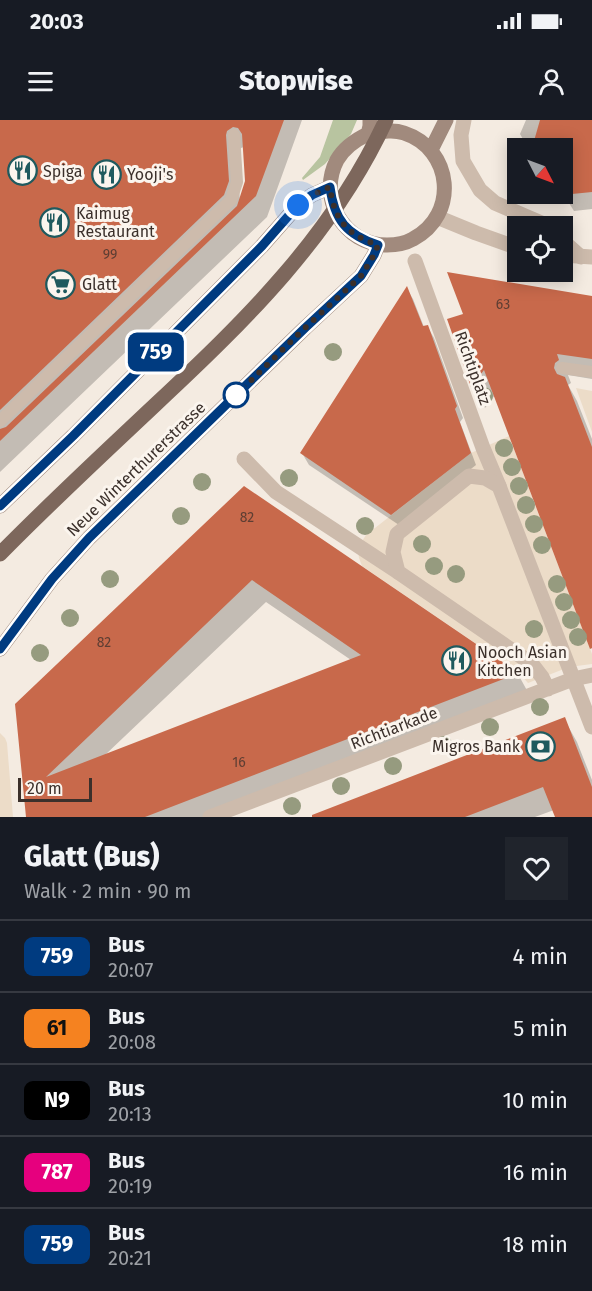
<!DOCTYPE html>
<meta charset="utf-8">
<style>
:root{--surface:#171b24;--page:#20242c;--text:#f1f3f6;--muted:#9ea1a6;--line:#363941}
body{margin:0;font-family:"Fira Sans",sans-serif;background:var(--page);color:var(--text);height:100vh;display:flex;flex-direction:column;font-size:22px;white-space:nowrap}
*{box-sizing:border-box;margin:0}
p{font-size:20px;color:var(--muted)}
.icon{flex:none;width:33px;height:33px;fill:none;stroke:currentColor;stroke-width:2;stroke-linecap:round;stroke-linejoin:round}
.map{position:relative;height:697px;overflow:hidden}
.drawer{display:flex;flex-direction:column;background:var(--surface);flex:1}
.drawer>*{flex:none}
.badge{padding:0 12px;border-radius:9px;font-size:21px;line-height:39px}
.needle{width:39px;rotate:132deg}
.fabs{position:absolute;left:507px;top:18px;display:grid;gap:12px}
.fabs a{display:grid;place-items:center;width:66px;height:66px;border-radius:0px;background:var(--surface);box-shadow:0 3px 15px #0003;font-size:30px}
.scale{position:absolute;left:18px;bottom:15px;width:74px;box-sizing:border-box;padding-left:6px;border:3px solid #3b302b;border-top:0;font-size:16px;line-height:21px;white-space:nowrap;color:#3b302b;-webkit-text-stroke:4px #fbf5ee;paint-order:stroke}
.you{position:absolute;width:30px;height:30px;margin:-15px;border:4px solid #fff;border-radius:50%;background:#1a73e8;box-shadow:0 0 0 9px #1a73e833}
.map>.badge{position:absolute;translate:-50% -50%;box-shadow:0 0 0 3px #fff}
.round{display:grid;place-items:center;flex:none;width:63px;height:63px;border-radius:0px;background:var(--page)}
.headline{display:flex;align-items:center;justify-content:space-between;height:102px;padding:0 24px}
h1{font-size:28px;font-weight:800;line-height:45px}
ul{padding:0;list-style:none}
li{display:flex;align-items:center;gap:18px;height:72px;padding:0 24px;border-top:2px solid var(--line)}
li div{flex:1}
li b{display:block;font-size:22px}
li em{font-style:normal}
li .badge{min-width:66px;font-weight:700;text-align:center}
.status{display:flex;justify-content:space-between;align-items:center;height:42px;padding:0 30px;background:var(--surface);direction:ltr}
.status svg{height:16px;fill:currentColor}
header{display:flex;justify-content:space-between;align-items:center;height:78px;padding:0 24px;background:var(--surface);font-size:27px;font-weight:800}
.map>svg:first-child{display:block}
</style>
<div class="status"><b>20:03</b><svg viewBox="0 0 49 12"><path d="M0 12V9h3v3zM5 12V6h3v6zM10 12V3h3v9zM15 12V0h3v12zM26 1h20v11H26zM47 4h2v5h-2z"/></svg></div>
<header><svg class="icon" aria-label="menu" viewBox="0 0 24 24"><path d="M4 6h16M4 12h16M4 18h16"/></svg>Stopwise<svg class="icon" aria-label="person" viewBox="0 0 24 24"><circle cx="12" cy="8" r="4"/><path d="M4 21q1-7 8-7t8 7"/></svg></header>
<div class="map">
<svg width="592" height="697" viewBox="0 0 592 697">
<rect width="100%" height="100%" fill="#f4ebe1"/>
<!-- green -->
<path fill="#b8c4a0" d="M 333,0 L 357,0 L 351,14 L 325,44 L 303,60 L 302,58 L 320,37 Z"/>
<!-- plaza -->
<path fill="#ecdcc8" d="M 576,268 L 592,271 L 592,312 Z
M 509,316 L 592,534 L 592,544 L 569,547 L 528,563 L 519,553 L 362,446 L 359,438 L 358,431 L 359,426 L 366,415 L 471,333 Z
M 0,613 L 5,618 L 7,623 L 13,697 L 0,697 Z"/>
<!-- shadow -->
<path fill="#0003" fill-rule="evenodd" d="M 0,0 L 302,0 L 267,97 L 0,352 ZM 244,27 L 247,62 L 240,82 L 237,33 L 241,28 Z
M 526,0 L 592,0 L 592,89 L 574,91 L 564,75 L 562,28 L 528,28 L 520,14 Z
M 407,169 L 413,179 L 424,207 L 427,206 L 434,218 L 463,298 L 460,302 L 476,345 L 399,405 L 309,345 L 302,333 Z
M 592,177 L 592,259 L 568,255 L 571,263 L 568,265 L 577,281 L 592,319 L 592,529 L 495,275 L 485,288 L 473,267 L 448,200 Z
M 244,367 L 518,554 L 530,576 L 216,697 L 28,697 L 17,585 ZM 266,482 L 351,540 L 104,636 Z
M 564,599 L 577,622 L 592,660 L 592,697 L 554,690 L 535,697 L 312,697 Z"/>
<!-- building -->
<path fill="#c8694b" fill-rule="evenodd" d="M 0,0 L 284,0 L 256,76 L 0,321 L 0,309 L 6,307 L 237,86 L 245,61 L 242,14 L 238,8 L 233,7 L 227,11 L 226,15 L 229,61 L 224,75 L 0,290 Z
M 540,0 L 592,0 L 592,72 L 562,75 L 562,28 L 532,28 Z
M 447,152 L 592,176 L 592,239 L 557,234 L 559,240 L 555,243 L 554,248 L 557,254 L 565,257 L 592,327 L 592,528 L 590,529 L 484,250 L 471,267 L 447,199 L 463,194 Z
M 407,166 L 423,206 L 428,205 L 457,286 L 455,289 L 471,333 L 391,395 L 300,333 Z
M 244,366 L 519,553 L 145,697 L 26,697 L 15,584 ZM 252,460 L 361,535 L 46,657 L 110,596 Z
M 565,597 L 592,667 L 592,697 L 555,697 L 543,667 L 465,697 L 312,697 L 312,695 Z"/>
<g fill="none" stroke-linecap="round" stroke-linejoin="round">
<!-- service -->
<path stroke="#cdbbac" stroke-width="12" d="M 562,248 L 592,252
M 0,301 L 231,80 L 237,62 L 234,15"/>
<!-- pedestrian -->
<path stroke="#cdbbac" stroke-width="15" d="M 415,141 L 483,328 L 499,366
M 244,339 L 276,372 L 398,452"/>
<!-- minor -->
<path stroke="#cdbbac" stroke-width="15" d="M 464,0 L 461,15 L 463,41 L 480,70 L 495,83 L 548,106
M 562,120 L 581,137
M 548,569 L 542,557 L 532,544 L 398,452 L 393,432 L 397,414 L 469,356 L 485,358 L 499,366 L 592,607
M 210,697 L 573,559 L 592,555"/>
<!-- tertiary -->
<path stroke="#cdbbac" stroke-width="15" d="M 437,97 L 476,113 L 518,128
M 562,135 L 592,137"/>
<!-- secondary -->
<path stroke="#a18a7d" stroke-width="15" d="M 368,14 C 380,12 392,9 404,13 C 453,29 459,95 413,119 C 406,123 396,125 387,125 C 344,125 317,78 337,40 C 344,28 355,20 368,14 L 370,6 L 370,0
M 431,30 L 446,0
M 0,386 L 73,316 L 262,126 L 298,85 L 312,75 L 330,67
M 0,529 L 52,459 L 89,418 L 305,208 L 361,156 L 374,135 L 378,125"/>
<!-- primary-bridge -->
<path stroke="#7d675c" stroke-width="15" d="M 0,434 C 50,383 103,334 155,285 C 246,200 333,115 386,0"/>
</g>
<!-- trees -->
<g fill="#969b7f">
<circle cx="333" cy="232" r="9"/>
<circle cx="484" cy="276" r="9"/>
<circle cx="504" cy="328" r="9"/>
<circle cx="512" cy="347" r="9"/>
<circle cx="289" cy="358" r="9"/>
<circle cx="202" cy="362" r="9"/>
<circle cx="519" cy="366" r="9"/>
<circle cx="526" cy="385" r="9"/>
<circle cx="181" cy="396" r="9"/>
<circle cx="534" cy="404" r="9"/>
<circle cx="365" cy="406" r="9"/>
<circle cx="422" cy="424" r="9"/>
<circle cx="542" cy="425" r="9"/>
<circle cx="434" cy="446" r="9"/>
<circle cx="456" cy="454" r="9"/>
<circle cx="110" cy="459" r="9"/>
<circle cx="557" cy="464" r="9"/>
<circle cx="564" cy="482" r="9"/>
<circle cx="70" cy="498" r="9"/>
<circle cx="571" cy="500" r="9"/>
<circle cx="534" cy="509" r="9"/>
<circle cx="578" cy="517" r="9"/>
<circle cx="40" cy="533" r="9"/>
<circle cx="540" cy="587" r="9"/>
<circle cx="490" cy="607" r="9"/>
<circle cx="444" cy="625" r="9"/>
<circle cx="393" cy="646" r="9"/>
<circle cx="341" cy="666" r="9"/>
<circle cx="292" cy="686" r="9"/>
</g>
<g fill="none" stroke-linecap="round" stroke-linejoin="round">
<defs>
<path id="line" d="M 0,386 L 73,316 L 262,126 L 298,85 L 312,75 L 330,67 C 334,100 347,115 378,125 L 374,135 L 361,156 L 305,208 L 89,418 L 52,459 L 0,529"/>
</defs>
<!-- line casing -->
<use href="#line" stroke="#fff" stroke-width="14"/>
<!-- line -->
<use href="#line" stroke="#003b80" stroke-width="9"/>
<!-- walk -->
<path stroke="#3b302b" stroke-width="6" stroke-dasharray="0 10.8" d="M 236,275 L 305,208 L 361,156 L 374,135 L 378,125 C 347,115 334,100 330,67 L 312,75 L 298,85"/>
</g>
<!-- icons -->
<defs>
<symbol id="restaurant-ring" viewBox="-11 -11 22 22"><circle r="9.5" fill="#fbf5ee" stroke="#1f5a5e" stroke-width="1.5"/><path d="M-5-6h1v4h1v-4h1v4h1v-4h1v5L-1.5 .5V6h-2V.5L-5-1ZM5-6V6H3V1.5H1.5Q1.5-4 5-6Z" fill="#1f5a5e"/></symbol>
<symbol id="supermarket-ring" viewBox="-11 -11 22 22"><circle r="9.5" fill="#fbf5ee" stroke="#1f5a5e" stroke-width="1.5"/><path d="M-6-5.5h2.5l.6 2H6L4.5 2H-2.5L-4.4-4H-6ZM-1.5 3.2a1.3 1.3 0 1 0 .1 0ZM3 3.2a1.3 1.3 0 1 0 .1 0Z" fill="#1f5a5e"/></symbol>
<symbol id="bank-ring" viewBox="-11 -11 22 22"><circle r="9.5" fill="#fbf5ee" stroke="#1f5a5e" stroke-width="1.5"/><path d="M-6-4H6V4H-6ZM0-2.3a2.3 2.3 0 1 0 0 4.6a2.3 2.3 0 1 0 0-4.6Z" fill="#1f5a5e"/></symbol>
</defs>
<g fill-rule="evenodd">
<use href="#restaurant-ring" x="6" y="34" width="33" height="33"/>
<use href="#restaurant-ring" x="90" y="38" width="33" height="33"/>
<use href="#restaurant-ring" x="38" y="86" width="33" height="33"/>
<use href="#supermarket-ring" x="44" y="148" width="33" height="33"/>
<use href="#restaurant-ring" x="440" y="524" width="33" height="33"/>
<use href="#bank-ring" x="524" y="610" width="33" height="33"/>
</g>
<!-- markers -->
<circle fill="#fff" stroke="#003b80" stroke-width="3" cx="236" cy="275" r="12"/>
<g text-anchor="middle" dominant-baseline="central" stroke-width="6" stroke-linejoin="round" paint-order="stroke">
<!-- number labels -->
<g font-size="14" fill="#5e3e33">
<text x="110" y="134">99</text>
<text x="503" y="184">63</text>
<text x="247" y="397">82</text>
<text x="104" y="522">82</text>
<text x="239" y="642">16</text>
</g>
<!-- poi labels -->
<g font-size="16" fill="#3b302b" stroke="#fbf5ee" text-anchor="start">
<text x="43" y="51">Spiga</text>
<text x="127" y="54">Yooji's</text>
<text x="76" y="93">Kaimug<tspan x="76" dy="18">Restaurant</tspan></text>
<text x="82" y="164">Glatt</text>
<text x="477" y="532">Nooch Asian<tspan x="477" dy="18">Kitchen</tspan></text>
<text x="520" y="626" text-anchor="end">Migros Bank</text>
</g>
<!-- street labels -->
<g font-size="16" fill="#3b302b" stroke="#fbf5ee">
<text transform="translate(473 248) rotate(70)">Richtiplatz</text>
<text transform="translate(136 349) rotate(-44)">Neue Winterthurerstrasse</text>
<text transform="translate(394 608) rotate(-21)">Richtiarkade</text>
</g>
</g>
</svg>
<div class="fabs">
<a><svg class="needle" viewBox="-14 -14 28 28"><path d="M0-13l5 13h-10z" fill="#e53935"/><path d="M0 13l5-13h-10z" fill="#9ea1a6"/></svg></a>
<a><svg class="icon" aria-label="locate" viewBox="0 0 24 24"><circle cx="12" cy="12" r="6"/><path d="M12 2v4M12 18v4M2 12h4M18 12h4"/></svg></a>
</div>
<div class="scale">20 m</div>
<div class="you" style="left:298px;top:85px"></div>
<b class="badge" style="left:156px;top:232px;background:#003b80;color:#fff">759</b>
</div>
<section class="drawer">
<div class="headline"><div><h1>Glatt (Bus)</h1><p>Walk · 2 min · 90 m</p></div><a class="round"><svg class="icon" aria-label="heart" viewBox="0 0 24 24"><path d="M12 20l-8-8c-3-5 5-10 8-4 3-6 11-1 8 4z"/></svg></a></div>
<ul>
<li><span class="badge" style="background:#003b80;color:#fff">759</span><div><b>Bus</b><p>20:07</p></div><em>4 min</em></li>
<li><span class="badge" style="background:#f58220;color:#111">61</span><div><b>Bus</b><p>20:08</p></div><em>5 min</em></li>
<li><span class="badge" style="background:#000;color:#fff">N9</span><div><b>Bus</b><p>20:13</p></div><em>10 min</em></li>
<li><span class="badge" style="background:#e6007e;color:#fff">787</span><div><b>Bus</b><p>20:19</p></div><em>16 min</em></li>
<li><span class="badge" style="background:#003b80;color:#fff">759</span><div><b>Bus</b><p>20:21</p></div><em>18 min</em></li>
</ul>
</section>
